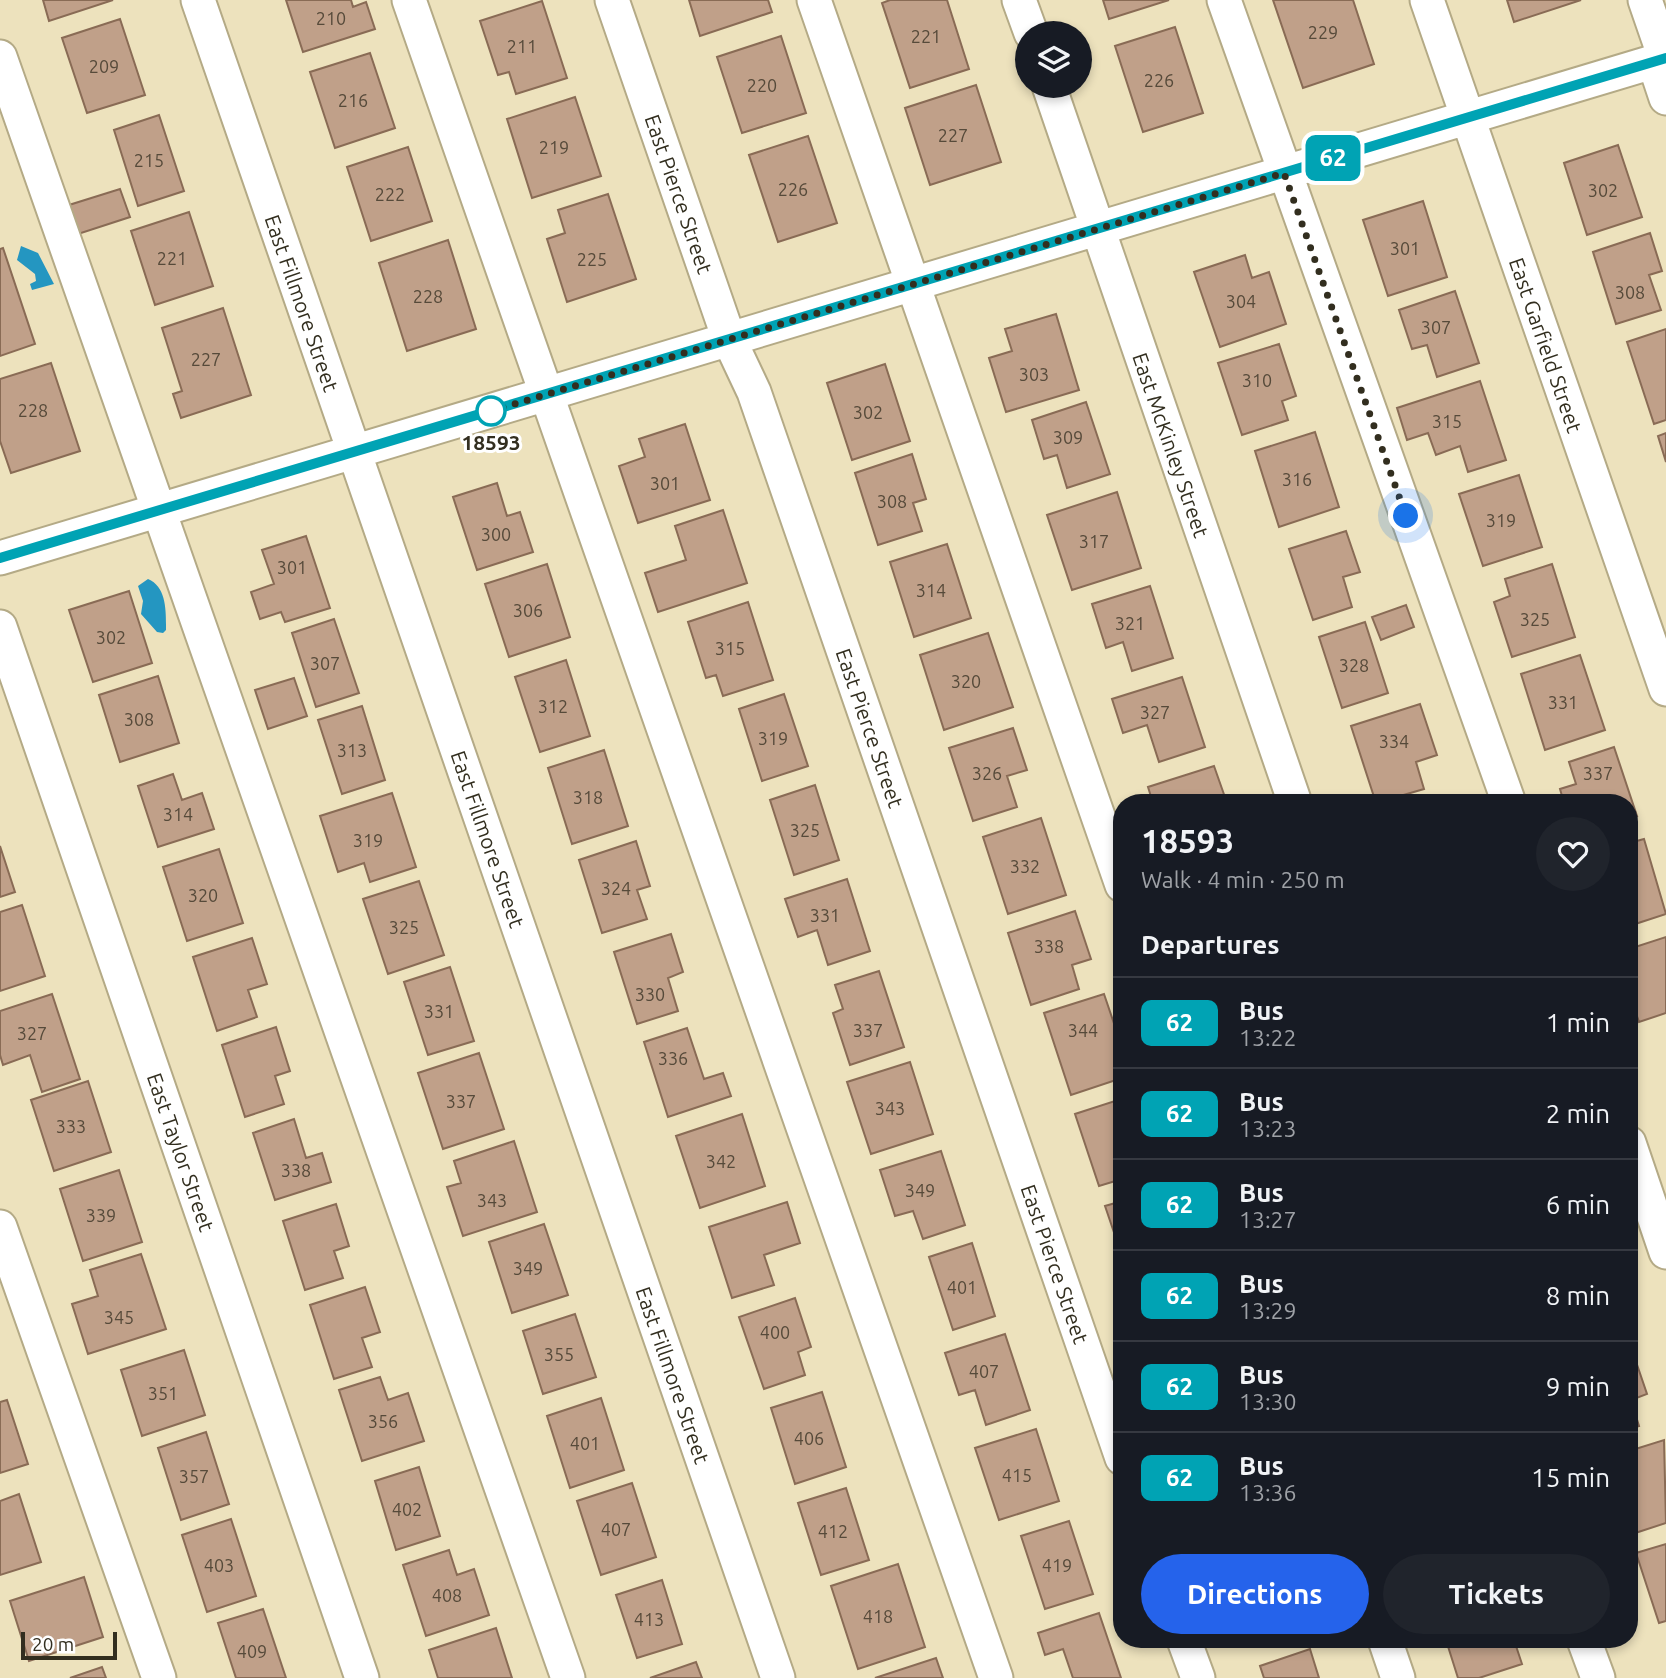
<!DOCTYPE html>
<meta charset="utf-8">
<style>
:root{--surface:#171b24;--page:#20242c;--text:#f1f3f6;--muted:#9ea1a6;--line:#363941;--accent:#2563eb}
body{margin:0;font-family:Ubuntu,sans-serif;background:var(--page);color:var(--text);height:100vh;display:flex;flex-direction:column;font-size:26px;white-space:nowrap}
*{box-sizing:border-box;margin:0}
p{font-size:23px;color:var(--muted)}
.icon{flex:none;width:38px;height:38px;fill:none;stroke:currentColor;stroke-width:2;stroke-linecap:round;stroke-linejoin:round}
.map{position:relative;flex:1;overflow:hidden}
.panel{position:absolute;left:1113px;top:794px;width:525px;height:854px;display:flex;flex-direction:column;background:var(--surface);border-radius:28px;box-shadow:0 4px 10px #0003}
.panel>*{flex:none}
.badge{padding:0 14px;border-radius:10px;font-size:24px;line-height:46px}
.tools{position:absolute;left:1015px;top:21px;display:grid;gap:14px}
.tools a{display:grid;place-items:center;width:77px;height:77px;border-radius:50%;background:var(--surface);box-shadow:0 4px 10px #0003;font-size:35px}
.scale{position:absolute;left:21px;bottom:18px;width:96px;box-sizing:border-box;padding-left:7px;border:4px solid #322e1f;border-top:0;font-size:19px;line-height:24px;white-space:nowrap;color:#322e1f;-webkit-text-stroke:5px #fff;paint-order:stroke}
.you{position:absolute;width:35px;height:35px;margin:-18px;border:5px solid #fff;border-radius:50%;background:#1a73e8;box-shadow:0 0 0 10px #1a73e833}
.map>.badge{position:absolute;translate:-50% -50%;box-shadow:0 0 0 4px #fff}
h2{padding:0 28px;font-size:26px;line-height:63px}
.round{display:grid;place-items:center;flex:none;width:74px;height:74px;border-radius:37px;background:var(--page)}
.summary{display:flex;align-items:center;justify-content:space-between;height:119px;padding:0 28px}
h1{font-size:33px;font-weight:700;line-height:52px}
.button{display:flex;gap:14px;margin-top:auto;padding:14px 28px}
.button a{flex:1;height:80px;border-radius:42px;background:var(--accent);color:#fff;font-size:28px;font-weight:700;line-height:80px;text-align:center}
.button a+a{background:var(--page);color:var(--text)}
ul{padding:0;list-style:none}
li{display:flex;align-items:center;gap:21px;height:91px;padding:0 28px;border-top:2px solid var(--line)}
li div{flex:1}
li b{display:block;font-size:26px}
li em{font-style:normal}
li .badge{min-width:77px;font-weight:700;text-align:center}
.map>svg:first-child{display:block}
</style>
<div class="map">
<svg width="1666" height="1678" viewBox="0 0 1666 1678">
<rect width="100%" height="100%" fill="#ede2bd"/>
<!-- water -->
<path fill="#2496c1" d="M 21,246 L 38,253 L 54,284 L 32,290 L 30,284 L 36,281 L 35,274 L 17,260 Z
M 148,579 C 167,587 166,612 166,630 L 163,633 L 157,632 L 141,614 L 143,601 L 138,586 Z"/>
<!-- building -->
<path fill="#c0a089" stroke="#896b55" stroke-width="2" d="M 43,0 L 113,0 L 49,21 Z
M 286,0 L 351,0 L 353,7 L 366,2 L 375,29 L 303,52 Z
M 689,0 L 768,0 L 772,12 L 700,36 Z
M 890,0 L 947,0 L 969,69 L 910,88 L 882,3 Z
M 1103,0 L 1169,0 L 1109,19 Z
M 1273,0 L 1353,0 L 1374,64 L 1303,88 Z
M 1507,0 L 1581,0 L 1514,22 Z
M 542,1 L 567,78 L 516,94 L 509,72 L 498,75 L 480,21 Z
M 120,19 L 145,95 L 87,113 L 62,38 Z
M 1175,27 L 1203,113 L 1143,132 L 1115,46 Z
M 781,36 L 806,113 L 742,133 L 717,57 Z
M 370,53 L 395,128 L 335,148 L 310,72 Z
M 976,85 L 1001,162 L 930,185 L 905,108 Z
M 575,97 L 601,176 L 532,198 L 507,119 Z
M 159,115 L 184,191 L 138,206 L 114,130 Z
M 808,136 L 837,223 L 778,242 L 749,155 Z
M 1618,145 L 1642,217 L 1587,235 L 1564,163 Z
M 408,147 L 432,221 L 371,241 L 347,167 Z
M 120,189 L 130,217 L 78,234 L 69,205 Z
M 608,194 L 636,279 L 567,302 L 547,239 L 565,233 L 558,210 Z
M 1423,201 L 1447,277 L 1388,296 L 1363,220 Z
M 189,212 L 213,286 L 155,305 L 131,231 Z
M 1650,233 L 1662,271 L 1649,275 L 1661,310 L 1616,324 L 1593,252 Z
M 448,240 L 476,329 L 407,351 L 379,263 Z
M 3,248 L 35,344 L 0,356 L 0,249 Z
M 1245,255 L 1252,278 L 1269,272 L 1286,324 L 1220,347 L 1194,272 Z
M 1455,291 L 1479,363 L 1437,377 L 1427,345 L 1412,349 L 1399,310 Z
M 223,308 L 251,395 L 181,418 L 173,394 L 182,391 L 162,328 Z
M 1056,314 L 1079,390 L 1006,412 L 989,358 L 1012,351 L 1005,329 Z
M 1666,329 L 1666,420 L 1654,424 L 1627,342 Z
M 1279,344 L 1296,396 L 1282,401 L 1288,420 L 1242,435 L 1218,363 Z
M 51,363 L 80,451 L 11,473 L 0,441 L 0,379 Z
M 885,364 L 910,441 L 852,460 L 827,383 Z
M 1480,381 L 1506,460 L 1468,472 L 1460,446 L 1436,455 L 1428,433 L 1407,440 L 1397,408 Z
M 1086,402 L 1110,474 L 1067,488 L 1057,455 L 1044,459 L 1032,420 Z
M 685,424 L 710,500 L 638,523 L 619,466 L 645,457 L 639,439 Z
M 1315,432 L 1339,507 L 1279,527 L 1255,451 Z
M 1666,433 L 1666,462 L 1658,436 Z
M 912,454 L 926,499 L 913,503 L 922,531 L 878,545 L 855,473 Z
M 1519,475 L 1542,547 L 1483,566 L 1459,494 Z
M 497,483 L 507,516 L 520,512 L 533,552 L 477,570 L 453,497 Z
M 1117,492 L 1141,568 L 1072,590 L 1047,515 Z
M 723,510 L 747,583 L 658,612 L 645,573 L 686,560 L 675,526 Z
M 1346,531 L 1360,572 L 1343,577 L 1352,607 L 1313,620 L 1289,549 Z
M 306,536 L 330,608 L 285,622 L 281,612 L 260,619 L 251,592 L 274,584 L 262,550 Z
M 947,544 L 971,618 L 914,637 L 890,562 Z
M 547,564 L 570,637 L 509,657 L 485,584 Z
M 1552,564 L 1575,637 L 1512,657 L 1494,602 L 1510,596 L 1505,579 Z
M 1150,586 L 1173,658 L 1132,671 L 1123,642 L 1106,648 L 1092,604 Z
M 129,591 L 152,663 L 93,682 L 69,610 Z
M 748,602 L 773,680 L 723,696 L 716,675 L 706,678 L 688,622 Z
M 1406,605 L 1414,627 L 1381,640 L 1372,617 Z
M 334,619 L 359,693 L 316,707 L 292,633 Z
M 1365,622 L 1388,693 L 1342,708 L 1319,637 Z
M 988,633 L 1013,707 L 944,730 L 920,655 Z
M 1580,655 L 1605,730 L 1545,750 L 1521,674 Z
M 566,660 L 590,736 L 540,752 L 515,677 Z
M 158,676 L 179,743 L 120,762 L 99,695 Z
M 1182,677 L 1205,747 L 1159,762 L 1147,725 L 1123,733 L 1112,699 Z
M 294,678 L 307,716 L 268,729 L 255,690 Z
M 784,694 L 808,766 L 762,781 L 739,709 Z
M 1420,704 L 1437,755 L 1416,762 L 1424,789 L 1376,803 L 1351,726 Z
M 362,706 L 385,780 L 342,794 L 318,720 Z
M 1013,728 L 1027,770 L 1007,776 L 1017,807 L 973,821 L 949,748 Z
M 1614,747 L 1637,816 L 1629,818 L 1629,803 L 1564,803 L 1560,789 L 1576,784 L 1569,762 Z
M 604,750 L 628,826 L 572,844 L 548,768 Z
M 1214,766 L 1227,803 L 1153,803 L 1148,787 Z
M 173,774 L 182,800 L 202,793 L 214,829 L 158,847 L 138,786 Z
M 815,785 L 839,860 L 794,875 L 770,800 Z
M 392,793 L 416,867 L 370,882 L 364,863 L 338,872 L 320,816 Z
M 1041,818 L 1066,895 L 1008,914 L 983,837 Z
M 1644,839 L 1666,914 L 1629,926 L 1629,843 Z
M 636,841 L 650,886 L 637,890 L 647,919 L 602,933 L 579,860 Z
M 0,846 L 15,892 L 0,897 Z
M 219,849 L 243,923 L 187,941 L 163,867 Z
M 847,879 L 870,951 L 828,965 L 817,930 L 798,937 L 785,899 Z
M 419,881 L 444,955 L 388,974 L 363,899 Z
M 22,905 L 45,976 L 0,991 L 0,912 Z
M 1075,911 L 1091,959 L 1072,965 L 1079,989 L 1031,1005 L 1008,933 Z
M 671,934 L 683,972 L 668,978 L 678,1011 L 637,1024 L 614,952 Z
M 1666,937 L 1666,1013 L 1639,1022 L 1629,993 L 1629,949 Z
M 252,938 L 267,984 L 248,990 L 257,1017 L 217,1031 L 193,957 Z
M 450,967 L 474,1041 L 428,1055 L 404,982 Z
M 879,971 L 904,1047 L 850,1065 L 833,1013 L 843,1009 L 835,985 Z
M 52,994 L 80,1079 L 42,1092 L 30,1055 L 3,1065 L 0,1055 L 0,1011 Z
M 1104,994 L 1122,1047 L 1122,1078 L 1071,1095 L 1044,1013 Z
M 276,1027 L 290,1071 L 275,1076 L 284,1104 L 245,1117 L 222,1045 Z
M 687,1028 L 704,1079 L 723,1073 L 731,1096 L 668,1117 L 644,1042 Z
M 479,1053 L 504,1129 L 443,1149 L 418,1073 Z
M 910,1062 L 933,1134 L 871,1154 L 847,1082 Z
M 88,1081 L 111,1152 L 54,1171 L 31,1100 Z
M 1121,1099 L 1122,1179 L 1099,1186 L 1075,1114 Z
M 742,1114 L 765,1186 L 700,1208 L 676,1136 Z
M 294,1119 L 306,1158 L 322,1153 L 331,1182 L 275,1200 L 253,1133 Z
M 514,1141 L 537,1212 L 463,1236 L 447,1187 L 461,1183 L 454,1161 Z
M 941,1151 L 965,1225 L 923,1239 L 913,1211 L 895,1216 L 880,1170 Z
M 119,1170 L 142,1242 L 83,1261 L 60,1189 Z
M 1122,1201 L 1122,1256 L 1105,1206 Z
M 787,1202 L 800,1243 L 764,1255 L 774,1285 L 732,1298 L 709,1227 Z
M 336,1204 L 349,1246 L 334,1251 L 343,1278 L 305,1290 L 283,1221 Z
M 544,1224 L 568,1295 L 512,1313 L 489,1242 Z
M 972,1243 L 995,1316 L 953,1330 L 929,1257 Z
M 141,1254 L 166,1329 L 88,1354 L 72,1304 L 98,1296 L 90,1270 Z
M 365,1287 L 380,1332 L 362,1338 L 372,1367 L 334,1379 L 310,1305 Z
M 795,1298 L 811,1347 L 798,1352 L 805,1375 L 764,1389 L 739,1317 Z
M 575,1314 L 596,1377 L 543,1394 L 523,1331 Z
M 1005,1334 L 1030,1410 L 986,1425 L 975,1390 L 959,1395 L 945,1353 Z
M 184,1350 L 205,1415 L 142,1436 L 121,1370 Z
M 1632,1350 L 1647,1394 L 1631,1400 L 1639,1426 L 1629,1429 L 1629,1351 Z
M 380,1377 L 388,1400 L 408,1393 L 424,1441 L 362,1461 L 339,1390 Z
M 822,1392 L 846,1467 L 795,1484 L 771,1408 Z
M 601,1398 L 624,1470 L 570,1488 L 547,1416 Z
M 7,1400 L 28,1464 L 0,1473 L 0,1402 Z
M 1036,1429 L 1059,1501 L 999,1520 L 975,1448 Z
M 206,1432 L 229,1504 L 181,1520 L 158,1448 Z
M 1664,1440 L 1666,1523 L 1629,1535 L 1629,1451 Z
M 419,1467 L 440,1536 L 396,1550 L 375,1481 Z
M 632,1483 L 656,1557 L 601,1575 L 577,1501 Z
M 846,1488 L 869,1560 L 821,1575 L 798,1503 Z
M 19,1494 L 41,1562 L 0,1575 L 0,1501 Z
M 231,1519 L 256,1596 L 207,1612 L 182,1535 Z
M 1069,1521 L 1093,1594 L 1045,1609 L 1021,1536 Z
M 1666,1544 L 1666,1621 L 1659,1623 L 1636,1553 Z
M 449,1550 L 457,1575 L 474,1569 L 489,1615 L 426,1636 L 403,1565 Z
M 898,1564 L 925,1647 L 858,1669 L 831,1586 Z
M 84,1577 L 103,1637 L 29,1661 L 10,1601 Z
M 662,1580 L 682,1644 L 637,1658 L 616,1595 Z
M 263,1609 L 286,1678 L 236,1678 L 218,1623 Z
M 1099,1613 L 1121,1678 L 1073,1678 L 1063,1649 L 1045,1655 L 1038,1633 Z
M 496,1628 L 512,1678 L 438,1678 L 429,1650 Z
M 1446,1640 L 1514,1640 L 1522,1664 L 1479,1678 L 1458,1678 Z
M 1310,1649 L 1319,1678 L 1264,1678 L 1260,1666 Z
M 936,1658 L 943,1678 L 875,1678 Z
M 696,1662 L 702,1678 L 650,1678 Z
M 102,1667 L 106,1678 L 70,1678 Z"/>
<g fill="none" stroke-linecap="round" stroke-linejoin="round">
<defs>
<path id="minor" d="M 198,0 L 778,1678
M 409,0 C 603,560 803,1118 996,1678
M 612,0 L 729,339 L 754,392 L 1122,1458
M 814,0 L 1122,885
M 1019,0 L 1031,33
M 1224,0 L 1509,803
M 1427,0 L 1666,689
M 1645,0 L 1665,58
M 0,57 L 568,1678
M 1654,62 L 1666,98
M 1049,86 L 1295,803
M 0,558 L 1666,58
M 0,627 L 362,1678
M 1629,1143 L 1666,1252
M 0,1227 L 159,1678
M 1184,1640 L 1198,1678
M 1385,1640 L 1398,1678
M 1584,1640 L 1598,1678"/>
</defs>
<!-- minor casing -->
<use href="#minor" stroke="#b4aa86" stroke-width="37"/>
<!-- minor -->
<use href="#minor" stroke="#fff" stroke-width="33"/>
</g>
<g fill="none" stroke-linecap="round" stroke-linejoin="round">
<defs>
<path id="line" d="M 0,558 L 1666,58"/>
</defs>
<!-- line casing -->
<use href="#line" stroke="#fff" stroke-width="16"/>
<!-- line -->
<use href="#line" stroke="#00a3b4" stroke-width="10"/>
<!-- walk -->
<path stroke="#322e1f" stroke-width="7" stroke-dasharray="0 12.6" d="M 491,411 L 1284,173 L 1406,516"/>
</g>
<!-- markers -->
<circle fill="#fff" stroke="#00a3b4" stroke-width="3.5" cx="491" cy="411" r="14"/>
<g text-anchor="middle" dominant-baseline="central" stroke-width="6" stroke-linejoin="round" paint-order="stroke">
<!-- number labels -->
<g font-size="18" fill="#564a3a">
<text x="331" y="18">210</text>
<text x="1323" y="32">229</text>
<text x="926" y="36">221</text>
<text x="522" y="46">211</text>
<text x="104" y="66">209</text>
<text x="1159" y="80">226</text>
<text x="762" y="85">220</text>
<text x="353" y="100">216</text>
<text x="953" y="135">227</text>
<text x="554" y="147">219</text>
<text x="149" y="160">215</text>
<text x="793" y="189">226</text>
<text x="1603" y="190">302</text>
<text x="390" y="194">222</text>
<text x="1405" y="248">301</text>
<text x="172" y="258">221</text>
<text x="592" y="259">225</text>
<text x="1630" y="292">308</text>
<text x="428" y="296">228</text>
<text x="1241" y="301">304</text>
<text x="1436" y="327">307</text>
<text x="206" y="359">227</text>
<text x="1034" y="374">303</text>
<text x="1257" y="380">310</text>
<text x="33" y="410">228</text>
<text x="868" y="412">302</text>
<text x="1447" y="421">315</text>
<text x="1068" y="437">309</text>
<text x="1297" y="479">316</text>
<text x="665" y="483">301</text>
<text x="892" y="501">308</text>
<text x="1501" y="520">319</text>
<text x="496" y="534">300</text>
<text x="1094" y="541">317</text>
<text x="292" y="567">301</text>
<text x="931" y="590">314</text>
<text x="528" y="610">306</text>
<text x="1535" y="619">325</text>
<text x="1130" y="623">321</text>
<text x="111" y="637">302</text>
<text x="730" y="648">315</text>
<text x="325" y="663">307</text>
<text x="1354" y="665">328</text>
<text x="966" y="681">320</text>
<text x="1563" y="702">331</text>
<text x="553" y="706">312</text>
<text x="1155" y="712">327</text>
<text x="139" y="719">308</text>
<text x="773" y="738">319</text>
<text x="1394" y="741">334</text>
<text x="352" y="750">313</text>
<text x="987" y="773">326</text>
<text x="1598" y="773">337</text>
<text x="588" y="797">318</text>
<text x="178" y="814">314</text>
<text x="805" y="830">325</text>
<text x="368" y="840">319</text>
<text x="1025" y="866">332</text>
<text x="616" y="888">324</text>
<text x="203" y="895">320</text>
<text x="825" y="915">331</text>
<text x="404" y="927">325</text>
<text x="1049" y="946">338</text>
<text x="650" y="994">330</text>
<text x="439" y="1011">331</text>
<text x="868" y="1030">337</text>
<text x="1083" y="1030">344</text>
<text x="32" y="1033">327</text>
<text x="673" y="1058">336</text>
<text x="461" y="1101">337</text>
<text x="890" y="1108">343</text>
<text x="71" y="1126">333</text>
<text x="721" y="1161">342</text>
<text x="296" y="1170">338</text>
<text x="920" y="1190">349</text>
<text x="492" y="1200">343</text>
<text x="101" y="1215">339</text>
<text x="528" y="1268">349</text>
<text x="962" y="1287">401</text>
<text x="119" y="1317">345</text>
<text x="775" y="1332">400</text>
<text x="559" y="1354">355</text>
<text x="984" y="1371">407</text>
<text x="163" y="1393">351</text>
<text x="383" y="1421">356</text>
<text x="809" y="1438">406</text>
<text x="585" y="1443">401</text>
<text x="1017" y="1475">415</text>
<text x="194" y="1476">357</text>
<text x="407" y="1509">402</text>
<text x="616" y="1529">407</text>
<text x="833" y="1531">412</text>
<text x="219" y="1565">403</text>
<text x="1057" y="1565">419</text>
<text x="447" y="1595">408</text>
<text x="878" y="1616">418</text>
<text x="649" y="1619">413</text>
<text x="252" y="1651">409</text>
</g>
<!-- street labels -->
<g font-size="21" fill="#322e1f" stroke="#fff">
<text transform="translate(679 194) rotate(71)">East Pierce Street</text>
<text transform="translate(302 303) rotate(71)">East Fillmore Street</text>
<text transform="translate(1546 345) rotate(71)">East Garfield Street</text>
<text transform="translate(1171 445) rotate(71)">East McKinley Street</text>
<text transform="translate(870 728) rotate(71)">East Pierce Street</text>
<text transform="translate(488 839) rotate(71)">East Fillmore Street</text>
<text transform="translate(181 1152) rotate(71)">East Taylor Street</text>
<text transform="translate(1055 1264) rotate(71)">East Pierce Street</text>
<text transform="translate(673 1375) rotate(71)">East Fillmore Street</text>
</g>
<!-- stop labels -->
<g font-size="21" font-weight="bold" fill="#322e1f" stroke="#fff">
<text x="491" y="442">18593</text>
</g>
</g>
</svg>
<div class="tools">
<a><svg class="icon" aria-label="layers" viewBox="0 0 24 24"><path d="M12 4l9 5-9 5-9-5zM3 14l9 5 9-5"/></svg></a>
</div>
<div class="scale">20 m</div>
<div class="you" style="left:1406px;top:516px"></div>
<b class="badge" style="left:1333px;top:158px;background:#00a3b4;color:#fff">62</b>
<section class="panel">
<div class="summary"><div><h1>18593</h1><p>Walk · 4 min · 250 m</p></div><a class="round"><svg class="icon" aria-label="heart" viewBox="0 0 24 24"><path d="M12 20l-8-8c-3-5 5-10 8-4 3-6 11-1 8 4z"/></svg></a></div>
<h2>Departures</h2>
<ul>
<li><span class="badge" style="background:#00a3b4;color:#fff">62</span><div><b>Bus</b><p>13:22</p></div><em>1 min</em></li>
<li><span class="badge" style="background:#00a3b4;color:#fff">62</span><div><b>Bus</b><p>13:23</p></div><em>2 min</em></li>
<li><span class="badge" style="background:#00a3b4;color:#fff">62</span><div><b>Bus</b><p>13:27</p></div><em>6 min</em></li>
<li><span class="badge" style="background:#00a3b4;color:#fff">62</span><div><b>Bus</b><p>13:29</p></div><em>8 min</em></li>
<li><span class="badge" style="background:#00a3b4;color:#fff">62</span><div><b>Bus</b><p>13:30</p></div><em>9 min</em></li>
<li><span class="badge" style="background:#00a3b4;color:#fff">62</span><div><b>Bus</b><p>13:36</p></div><em>15 min</em></li>
</ul>
<div class="button"><a>Directions</a><a>Tickets</a></div>
</section>
</div>
